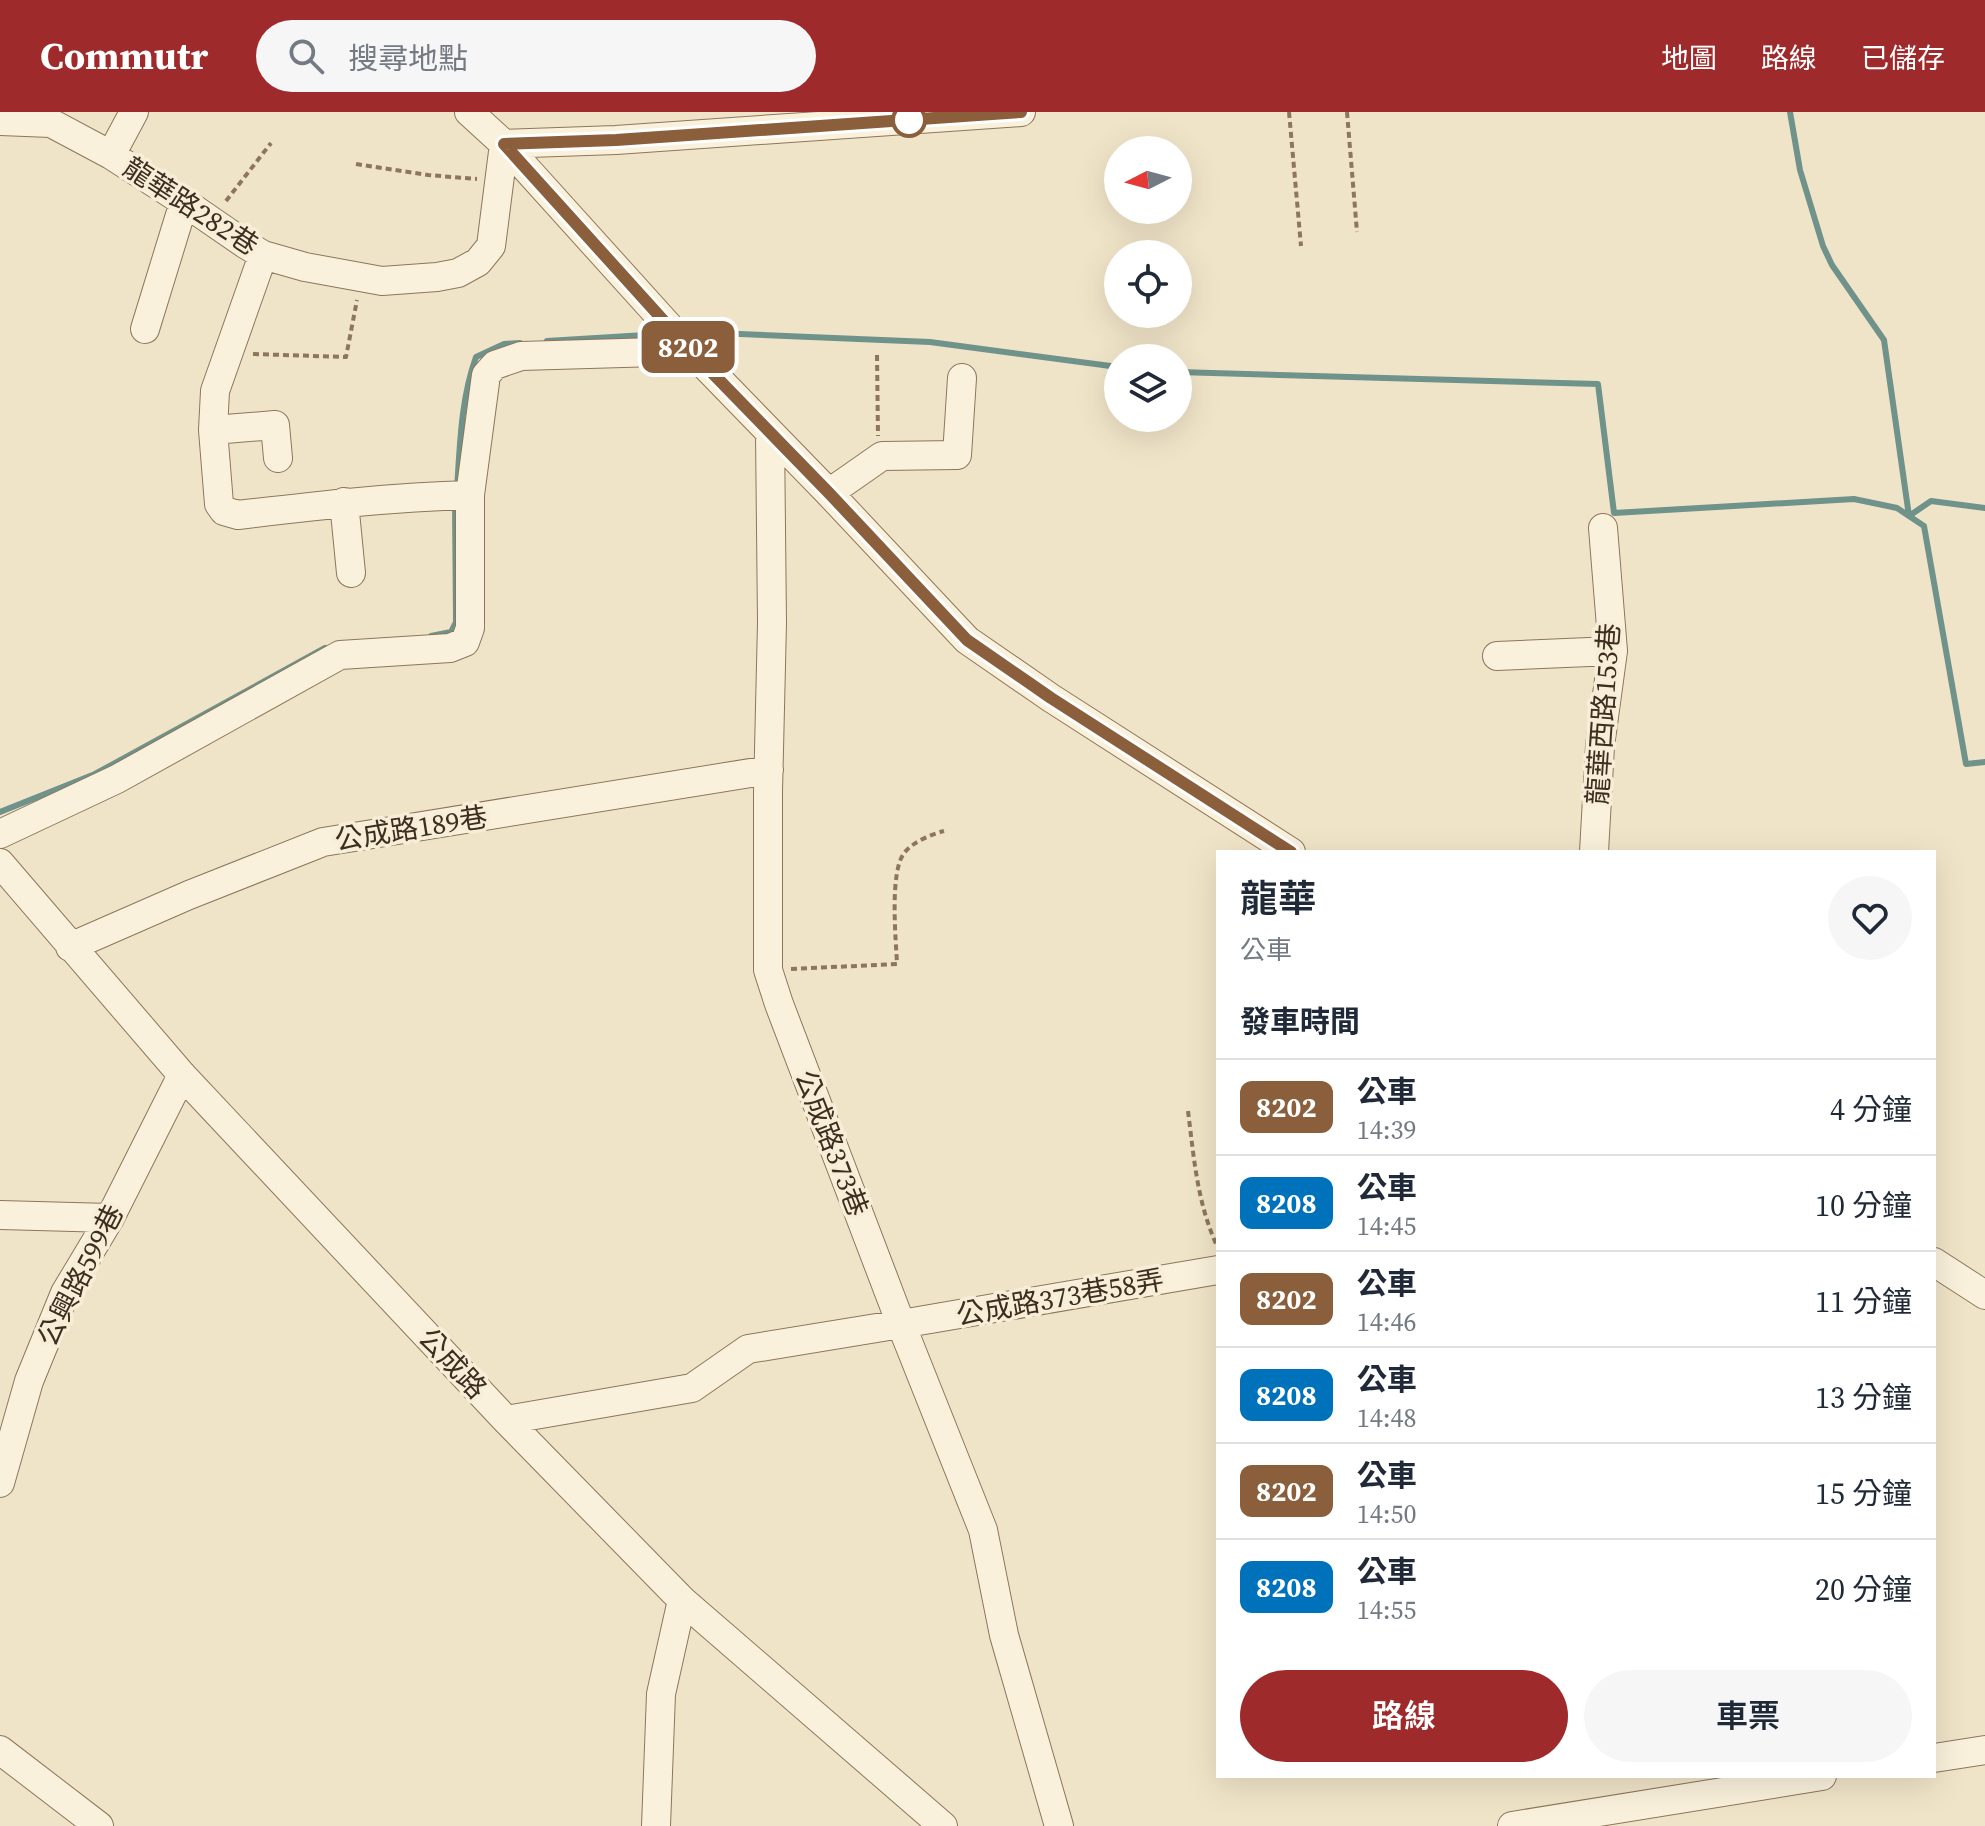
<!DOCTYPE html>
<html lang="zh-TW">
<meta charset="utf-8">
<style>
:root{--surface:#fff;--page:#f6f6f7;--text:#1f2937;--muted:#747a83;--line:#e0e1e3;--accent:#9e2a2b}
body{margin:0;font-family:"Source Serif 4","Noto Sans TC",serif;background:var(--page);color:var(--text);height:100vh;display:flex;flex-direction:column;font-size:30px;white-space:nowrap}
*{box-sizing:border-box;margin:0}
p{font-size:26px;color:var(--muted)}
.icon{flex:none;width:44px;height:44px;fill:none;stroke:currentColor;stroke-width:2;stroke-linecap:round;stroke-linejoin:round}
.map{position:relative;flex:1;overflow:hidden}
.panel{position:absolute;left:1216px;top:738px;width:720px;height:928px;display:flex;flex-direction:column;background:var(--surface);border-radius:0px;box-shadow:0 8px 32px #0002}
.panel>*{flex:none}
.badge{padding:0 16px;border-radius:12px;font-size:28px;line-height:52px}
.needle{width:52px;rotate:264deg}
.tools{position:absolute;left:1104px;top:24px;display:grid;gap:16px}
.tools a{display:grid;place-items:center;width:88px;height:88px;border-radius:50%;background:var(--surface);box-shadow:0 8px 32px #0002;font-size:40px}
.map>.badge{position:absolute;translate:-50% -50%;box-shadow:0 0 0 4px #fff}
h2{padding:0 24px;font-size:30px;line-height:72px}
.round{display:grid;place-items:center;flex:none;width:84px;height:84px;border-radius:42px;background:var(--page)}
.headline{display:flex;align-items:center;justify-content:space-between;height:136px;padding:0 24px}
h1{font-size:38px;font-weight:600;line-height:60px}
.action{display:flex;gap:16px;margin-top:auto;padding:16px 24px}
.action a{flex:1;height:92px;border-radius:48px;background:var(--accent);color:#fff;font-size:32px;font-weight:600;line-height:92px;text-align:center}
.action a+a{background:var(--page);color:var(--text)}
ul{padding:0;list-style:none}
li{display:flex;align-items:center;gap:24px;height:96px;padding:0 24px;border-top:2px solid var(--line)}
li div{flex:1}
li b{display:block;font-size:30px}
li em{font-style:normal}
li .badge{min-width:88px;font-weight:700;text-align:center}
header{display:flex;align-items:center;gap:48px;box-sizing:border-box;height:112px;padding:0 40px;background:var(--accent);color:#fff}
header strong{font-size:38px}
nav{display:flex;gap:44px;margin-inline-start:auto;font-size:28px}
.search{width:560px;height:72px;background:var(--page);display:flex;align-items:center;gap:20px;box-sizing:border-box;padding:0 28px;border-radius:44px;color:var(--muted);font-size:30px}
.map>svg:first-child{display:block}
</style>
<header>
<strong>Commutr</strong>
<div class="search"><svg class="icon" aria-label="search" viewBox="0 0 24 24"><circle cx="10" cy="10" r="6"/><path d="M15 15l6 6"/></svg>搜尋地點</div>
<nav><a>地圖</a><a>路線</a><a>已儲存</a></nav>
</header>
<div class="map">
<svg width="1985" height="1714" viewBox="0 0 1985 1714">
<rect width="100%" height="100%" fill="#f0e4c8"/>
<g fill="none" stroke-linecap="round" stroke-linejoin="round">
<!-- stream -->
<path stroke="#6f938a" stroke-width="6" d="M 1790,0 L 1800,58 L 1823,134 L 1832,153 L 1884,228 L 1909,404 L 1931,389 L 1985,396
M 716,221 L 930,230 L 1118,255
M 547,229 L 645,223
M 1178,260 L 1598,272 L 1614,401 L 1854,387 L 1897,396 L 1924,414 L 1966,652 L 1985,650
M 457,377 C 460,332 461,287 476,245 L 504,232 L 520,231
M 431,524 L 451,520 L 456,510 L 455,392
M 0,700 L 95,662 L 325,536"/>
<defs>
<path id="minor" d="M 469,0 L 504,32 L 691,239 L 829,381 L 967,528 L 1051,586 L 1291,740
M 0,9 L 51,11 L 111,43 L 184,90 L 245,132 L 263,143 L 305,155 L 382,169 L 437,165 L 458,161 L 478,150 L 491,134 L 504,32
M 504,32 L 616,28 L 1021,0
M 111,43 L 134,0
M 263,143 L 215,279 L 213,318 L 219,392 L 224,399 L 238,403 C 315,394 392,385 470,383
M 145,217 L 184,90
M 213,318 L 275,313 L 278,346
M 770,322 L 772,511 L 768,680 L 768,858 L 779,892 L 901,1212 L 983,1418 L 1004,1523 L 1059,1714
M 829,381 L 882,344 L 957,343 L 962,266
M 344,390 L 351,461
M 1497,544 L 1613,539
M 0,722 L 117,667 L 340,543 L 450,536 L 465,530 L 470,516 L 470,383 L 486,263 L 495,253 L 521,244 L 691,239
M 1594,740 L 1600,634 L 1613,539 L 1603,416
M 0,751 L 182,963 L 506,1308 L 682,1488 L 943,1714
M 70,835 L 189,783 L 323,730 L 769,658
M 0,1103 L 110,1106
M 1934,1150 L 1985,1183
M 506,1308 L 692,1276 L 748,1237 L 901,1212 L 1218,1158
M 0,1371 L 29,1269 L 65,1181 L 110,1106 L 182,963
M 0,1638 L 99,1714
M 1934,1646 L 1985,1638
M 656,1714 L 661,1582 L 682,1488
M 1512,1714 L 1822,1664"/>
</defs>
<!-- minor casing -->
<use href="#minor" stroke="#8d765c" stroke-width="30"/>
<!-- path -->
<path stroke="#8d765c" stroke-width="4" stroke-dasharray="6 4" stroke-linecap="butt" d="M 1289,0 L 1301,134
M 1347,0 L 1357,120
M 356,52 L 428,63 L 477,67
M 226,89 L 271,31
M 253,242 L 346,245 L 357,188
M 877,243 L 878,324
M 791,857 L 897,852 C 896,828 889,758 905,740 C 913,730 932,722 944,719
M 1188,999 C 1194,1046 1197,1090 1217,1134"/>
<!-- minor -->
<use href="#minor" stroke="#faf1dc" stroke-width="28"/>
</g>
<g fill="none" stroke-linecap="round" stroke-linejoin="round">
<defs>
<path id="line" d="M 1021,0 L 616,28 L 504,32 L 691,239 L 829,381 L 967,528 L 1051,586 L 1291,740"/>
</defs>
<!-- line casing -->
<use href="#line" stroke="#fff" stroke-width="18"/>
<!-- line -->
<use href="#line" stroke="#8b5e3c" stroke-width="12"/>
</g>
<!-- markers -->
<circle fill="#fff" stroke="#8b5e3c" stroke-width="4" cx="909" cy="8" r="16"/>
<g text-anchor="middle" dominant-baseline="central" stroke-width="7" stroke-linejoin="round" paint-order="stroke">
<!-- street labels -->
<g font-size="28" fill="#3d2e20" stroke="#f7eed8">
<text transform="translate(191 94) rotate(33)">龍華路282巷</text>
<text transform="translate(1603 602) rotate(-86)">龍華西路153巷</text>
<text transform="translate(411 716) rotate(-9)">公成路189巷</text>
<text transform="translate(832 1031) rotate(69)">公成路373巷</text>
<text transform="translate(80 1163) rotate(-63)">公興路599巷</text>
<text transform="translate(1060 1185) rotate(-10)">公成路373巷58弄</text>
<text transform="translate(453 1251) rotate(47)">公成路</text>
</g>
</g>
</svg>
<div class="tools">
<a><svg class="needle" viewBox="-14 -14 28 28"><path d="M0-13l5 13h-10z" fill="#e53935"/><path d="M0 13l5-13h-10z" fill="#747a83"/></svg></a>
<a><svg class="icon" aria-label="locate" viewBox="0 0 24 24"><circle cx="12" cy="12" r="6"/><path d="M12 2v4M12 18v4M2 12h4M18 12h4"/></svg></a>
<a><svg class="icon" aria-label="layers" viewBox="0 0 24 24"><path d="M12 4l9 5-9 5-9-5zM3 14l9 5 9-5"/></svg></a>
</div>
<b class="badge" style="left:688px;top:235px;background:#8b5e3c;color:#fff">8202</b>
<section class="panel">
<div class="headline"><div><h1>龍華</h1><p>公車</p></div><a class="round"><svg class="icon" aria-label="heart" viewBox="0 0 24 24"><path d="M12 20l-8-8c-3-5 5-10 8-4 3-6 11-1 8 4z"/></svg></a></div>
<h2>發車時間</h2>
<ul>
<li><span class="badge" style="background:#8b5e3c;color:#fff">8202</span><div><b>公車</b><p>14:39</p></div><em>4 分鐘</em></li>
<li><span class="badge" style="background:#0072bc;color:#fff">8208</span><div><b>公車</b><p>14:45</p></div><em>10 分鐘</em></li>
<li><span class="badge" style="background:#8b5e3c;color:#fff">8202</span><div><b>公車</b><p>14:46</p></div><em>11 分鐘</em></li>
<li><span class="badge" style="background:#0072bc;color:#fff">8208</span><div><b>公車</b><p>14:48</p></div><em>13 分鐘</em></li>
<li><span class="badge" style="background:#8b5e3c;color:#fff">8202</span><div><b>公車</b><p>14:50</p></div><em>15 分鐘</em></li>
<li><span class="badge" style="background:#0072bc;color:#fff">8208</span><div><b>公車</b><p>14:55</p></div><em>20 分鐘</em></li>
</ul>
<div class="action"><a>路線</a><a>車票</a></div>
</section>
</div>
